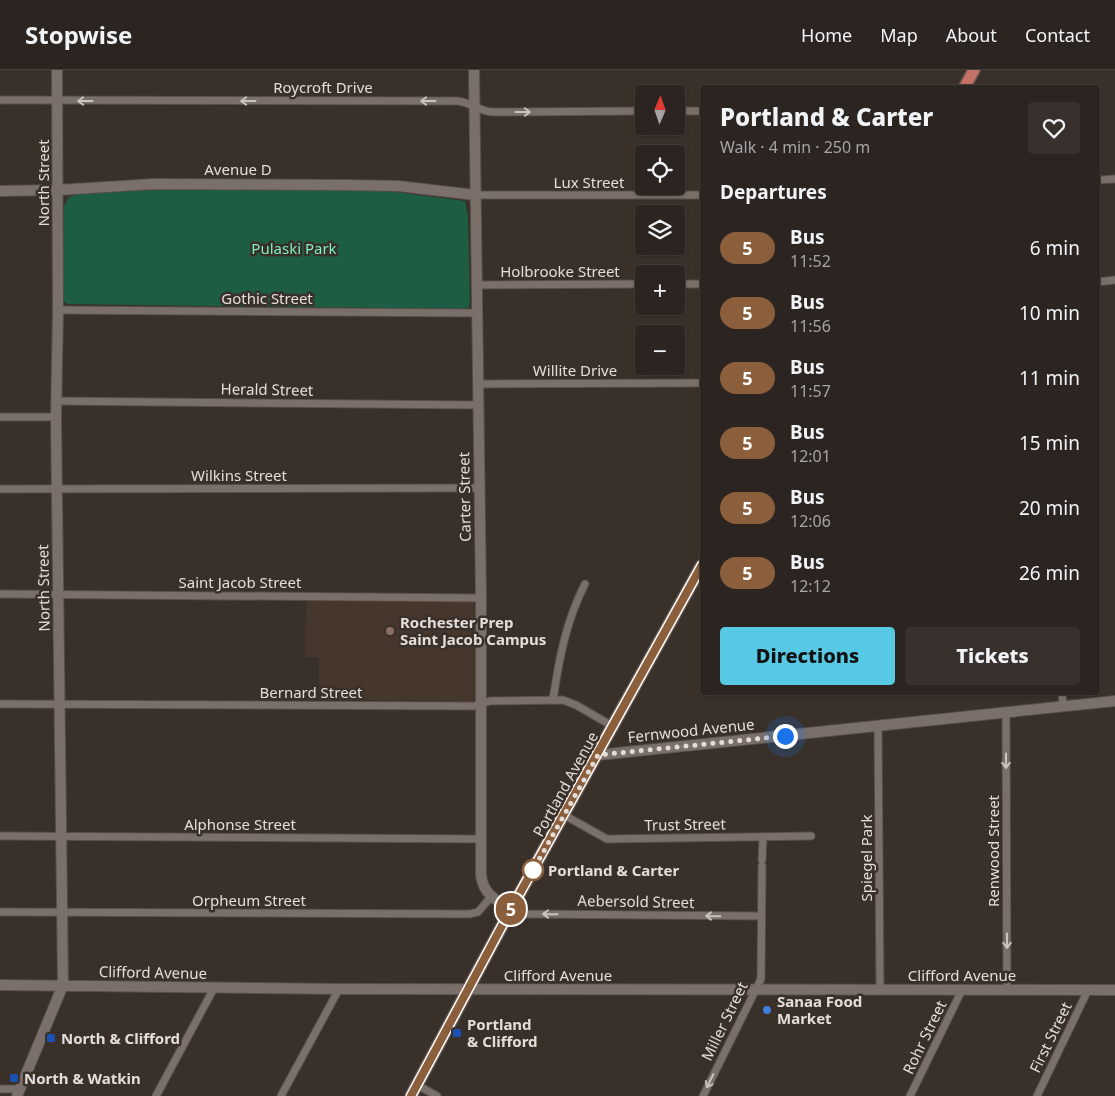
<!DOCTYPE html>
<meta charset="utf-8">
<style>
:root{--surface:#2b2420;--page:#37302d;--text:#f1f3f6;--muted:#a6a4a5;--line:#47413e;--accent:#58c9e4}
body{margin:0;font-family:"Noto Sans",sans-serif;background:var(--page);color:var(--text);height:100vh;display:flex;flex-direction:column;font-size:19px;white-space:nowrap}
*{box-sizing:border-box;margin:0}
p{font-size:16px;color:var(--muted)}
.icon{flex:none;width:28px;height:28px;fill:none;stroke:currentColor;stroke-width:2;stroke-linecap:round;stroke-linejoin:round}
.map{position:relative;flex:1;overflow:hidden}
.drawer{position:absolute;left:700px;top:15px;width:400px;height:610px;display:flex;flex-direction:column;background:var(--surface);border-radius:5px;box-shadow:0 1px 4px #0004,0 0 0 1px var(--line)}
.drawer>*{flex:none}
.badge{padding:0 10px;border-radius:16px;font-size:18px;line-height:32px}
.needle{width:32px;rotate:2deg}
.tools{position:absolute;left:635px;top:15px;display:grid;gap:10px}
.tools a{display:grid;place-items:center;width:50px;height:50px;border-radius:5px;background:var(--surface);box-shadow:0 1px 4px #0004,0 0 0 1px var(--line);font-size:25px}
.you{position:absolute;width:25px;height:25px;margin:-12px;border:4px solid #fff;border-radius:50%;background:#1a73e8;box-shadow:0 0 0 8px #1a73e833}
.map>.badge{position:absolute;translate:-50% -50%;box-shadow:0 0 0 2px #fff}
h2{padding:0 20px;font-size:19px;line-height:45px}
.round{display:grid;place-items:center;flex:none;width:52px;height:52px;border-radius:5px;background:var(--page)}
.headline{display:flex;align-items:center;justify-content:space-between;height:85px;padding:0 20px}
h1{font-size:24px;font-weight:800;line-height:38px}
.cta{display:flex;gap:10px;margin-top:auto;padding:10px 20px}
.cta a{flex:1;height:58px;border-radius:5px;background:var(--accent);color:#111;font-size:20px;font-weight:800;line-height:58px;text-align:center}
.cta a+a{background:var(--page);color:var(--text)}
ul{padding:0;list-style:none}
li{display:flex;align-items:center;gap:15px;height:65px;padding:0 20px}
li div{flex:1}
li b{display:block;font-size:19px}
li em{font-style:normal}
li .badge{min-width:55px;font-weight:700;text-align:center}
header{display:flex;align-items:center;gap:30px;box-sizing:border-box;height:70px;padding:0 25px;background:var(--surface);border-bottom:1px solid var(--line)}
header strong{font-size:24px}
nav{display:flex;gap:28px;margin-inline-start:auto;font-size:18px}
.map>svg:first-child{display:block}
</style>
<header>
<strong>Stopwise</strong>
<nav><a>Home</a><a>Map</a><a>About</a><a>Contact</a></nav>
</header>
<div class="map">
<svg width="1115" height="1026" viewBox="0 0 1115 1026">
<rect width="100%" height="100%" fill="#39302a"/>
<!-- built -->
<path fill="#46372d" d="M 306,530 L 333,530 L 335,531 L 471,531 L 475,535 L 476,628 L 471,631 L 319,630 L 319,587 L 305,587 Z"/>
<!-- green -->
<path fill="#1c5d44" d="M 155,119 L 379,120 L 465,131 L 468,146 L 470,234 L 468,238 L 463,239 L 68,234 L 63,231 L 62,225 L 64,136 L 69,127 L 81,123 Z"/>
<g fill="none" stroke-linecap="round" stroke-linejoin="round">
<defs>
<path id="street" d="M 0,30 L 457,31 C 470,32 479,41 492,42 L 644,41
M 676,41 L 702,41
M 1098,110 L 1115,109
M 475,125 L 702,125
M 1098,212 L 1115,210
M 676,214 L 702,214
M 476,215 L 644,214
M 58,240 L 477,243
M 478,314 L 702,313
M 56,331 L 478,335
M 0,347 L 56,347
M 0,419 L 479,418
M 0,524 L 481,528
M 1062,622 L 1063,636
M 553,630 C 559,589 566,551 585,514
M 0,634 L 473,636 L 490,631 L 563,630 L 576,635 L 614,657
M 1006,642 L 1007,920
M 878,656 L 880,920
M 564,745 L 607,769 L 811,766
M 0,766 L 481,769
M 762,790 L 763,767
M 511,839 L 527,844 L 761,846
M 0,842 L 470,844 L 478,842 L 491,827
M 417,1015 L 437,1026
M 0,1019 L 20,1019
M 156,1026 L 214,918
M 281,1026 L 339,919
M 703,1026 L 761,909 L 762,796
M 910,1026 L 962,920
M 1037,1026 L 1088,920"/>
<path id="secondary" d="M 474,0 L 481,528 L 481,805 C 483,824 496,830 511,839
M 0,121 L 58,120 L 154,114 L 344,115 L 398,116 L 475,125
M 598,685 L 1115,631
M 0,915 L 339,919 L 1115,920
M 17,1026 L 63,915 L 56,347 L 58,240 L 57,0"/>
<path id="primary" d="M 964,18 L 974,0
M 411,1026 L 511,839 L 702,495"/>
</defs>
<!-- street casing -->
<use href="#street" stroke="#574f4a" stroke-width="9"/>
<!-- secondary casing -->
<use href="#secondary" stroke="#574f4a" stroke-width="12"/>
<!-- primary casing -->
<use href="#primary" stroke="#574f4a" stroke-width="14"/>
<!-- street -->
<use href="#street" stroke="#7a7069" stroke-width="7"/>
<!-- secondary -->
<use href="#secondary" stroke="#7a7069" stroke-width="10"/>
<!-- primary -->
<use href="#primary" stroke="#c47268" stroke-width="11"/>
</g>
<!-- one-way arrows -->
<defs><path id="oneway-shaft" d="M-6 0H5M1.5-3L5.5 0L1.5 3" fill="none" stroke-width="1.6" stroke-linecap="round" stroke-linejoin="round" transform="scale(1.25)"/></defs>
<g stroke="#c9c2bd">
<use href="#oneway-shaft" transform="translate(85 31) rotate(-180)"/>
<use href="#oneway-shaft" transform="translate(248 31) rotate(-180)"/>
<use href="#oneway-shaft" transform="translate(428 31) rotate(-180)"/>
<use href="#oneway-shaft" transform="translate(523 42)"/>
<use href="#oneway-shaft" transform="translate(1006 691) rotate(90)"/>
<use href="#oneway-shaft" transform="translate(550 844) rotate(-179)"/>
<use href="#oneway-shaft" transform="translate(713 846) rotate(-179)"/>
<use href="#oneway-shaft" transform="translate(1007 871) rotate(90)"/>
<use href="#oneway-shaft" transform="translate(710 1011) rotate(116)"/>
</g>
<g fill="none" stroke-linecap="round" stroke-linejoin="round">
<defs>
<path id="line" d="M 411,1026 L 511,839 L 702,495"/>
</defs>
<!-- line casing -->
<use href="#line" stroke="#fff" stroke-width="11"/>
<!-- line -->
<use href="#line" stroke="#8b5e3c" stroke-width="8"/>
<!-- walk -->
<path stroke="#e3ddd9" stroke-width="5" stroke-dasharray="0 9" d="M 533,800 L 532,802 L 598,685 L 785,666"/>
</g>
<!-- markers -->
<circle fill="#8d6e63" stroke="#39302a" stroke-width="2" cx="390" cy="561" r="5"/>
<circle fill="#fff" stroke="#8b5e3c" stroke-width="2.5" cx="533" cy="800" r="10"/>
<circle fill="#3f7fe0" stroke="#39302a" stroke-width="2" cx="767" cy="940" r="5"/>
<g fill="#1a4fb4" stroke="#39302a" stroke-width="2">
<rect x="452" y="958" width="10" height="10" rx="2.5"/>
<rect x="46" y="963" width="10" height="10" rx="2.5"/>
<rect x="9" y="1003" width="10" height="10" rx="2.5"/>
</g>
<g text-anchor="middle" dominant-baseline="central" stroke-width="5" stroke-linejoin="round" paint-order="stroke">
<!-- street labels -->
<g font-size="15" fill="#e3ddd9" stroke="#39302a">
<text x="323" y="17">Roycroft Drive</text>
<text x="238" y="99">Avenue D</text>
<text x="589" y="112">Lux Street</text>
<text transform="translate(43 113) rotate(-90)">North Street</text>
<text x="560" y="201">Holbrooke Street</text>
<text x="267" y="228">Gothic Street</text>
<text x="575" y="300">Willite Drive</text>
<text transform="translate(267 319) rotate(1)">Herald Street</text>
<text x="239" y="405">Wilkins Street</text>
<text transform="translate(464 427) rotate(-91)">Carter Street</text>
<text x="240" y="512">Saint Jacob Street</text>
<text transform="translate(43 518) rotate(-91)">North Street</text>
<text x="311" y="622">Bernard Street</text>
<text transform="translate(691 660) rotate(-6)">Fernwood Avenue</text>
<text transform="translate(565 714) rotate(-61)">Portland Avenue</text>
<text x="240" y="754">Alphonse Street</text>
<text transform="translate(685 754) rotate(-1)">Trust Street</text>
<text transform="translate(993 781) rotate(-90)">Renwood Street</text>
<text transform="translate(866 788) rotate(-90)">Spiegel Park</text>
<text x="249" y="830">Orpheum Street</text>
<text transform="translate(636 831) rotate(1)">Aebersold Street</text>
<text transform="translate(153 902) rotate(1)">Clifford Avenue</text>
<text x="558" y="905">Clifford Avenue</text>
<text x="962" y="905">Clifford Avenue</text>
<text transform="translate(724 951) rotate(-64)">Miller Street</text>
<text transform="translate(924 967) rotate(-64)">Rohr Street</text>
<text transform="translate(1050 967) rotate(-64)">First Street</text>
</g>
<!-- park labels -->
<g font-size="15" fill="#7bf0be" stroke="#39302a">
<text x="294" y="178">Pulaski Park</text>
</g>
<!-- poi labels -->
<g font-size="15" font-weight="bold" fill="#e3ddd9" stroke="#39302a" text-anchor="start">
<text x="400" y="552">Rochester Prep<tspan x="400" dy="17">Saint Jacob Campus</tspan></text>
<text x="777" y="931">Sanaa Food<tspan x="777" dy="17">Market</tspan></text>
<text x="467" y="954">Portland<tspan x="467" dy="17">&amp; Clifford</tspan></text>
<text x="61" y="968">North &amp; Clifford</text>
<text x="24" y="1008">North &amp; Watkin</text>
</g>
<!-- stop labels -->
<g font-size="15" font-weight="bold" fill="#e3ddd9" stroke="#39302a" text-anchor="start">
<text x="548" y="800">Portland &amp; Carter</text>
</g>
</g>
</svg>
<div class="tools">
<a><svg class="needle" viewBox="-14 -14 28 28"><path d="M0-13l5 13h-10z" fill="#e53935"/><path d="M0 13l5-13h-10z" fill="#a6a4a5"/></svg></a>
<a><svg class="icon" aria-label="locate" viewBox="0 0 24 24"><circle cx="12" cy="12" r="6"/><path d="M12 2v4M12 18v4M2 12h4M18 12h4"/></svg></a>
<a><svg class="icon" aria-label="layers" viewBox="0 0 24 24"><path d="M12 4l9 5-9 5-9-5zM3 14l9 5 9-5"/></svg></a>
<a>+</a>
<a>−</a>
</div>
<div class="you" style="left:785px;top:666px"></div>
<b class="badge" style="left:511px;top:839px;background:#8b5e3c;color:#fff">5</b>
<section class="drawer">
<div class="headline"><div><h1>Portland &amp; Carter</h1><p>Walk · 4 min · 250 m</p></div><a class="round"><svg class="icon" aria-label="heart" viewBox="0 0 24 24"><path d="M12 20l-8-8c-3-5 5-10 8-4 3-6 11-1 8 4z"/></svg></a></div>
<h2>Departures</h2>
<ul>
<li><span class="badge" style="background:#8b5e3c;color:#fff">5</span><div><b>Bus</b><p>11:52</p></div><em>6 min</em></li>
<li><span class="badge" style="background:#8b5e3c;color:#fff">5</span><div><b>Bus</b><p>11:56</p></div><em>10 min</em></li>
<li><span class="badge" style="background:#8b5e3c;color:#fff">5</span><div><b>Bus</b><p>11:57</p></div><em>11 min</em></li>
<li><span class="badge" style="background:#8b5e3c;color:#fff">5</span><div><b>Bus</b><p>12:01</p></div><em>15 min</em></li>
<li><span class="badge" style="background:#8b5e3c;color:#fff">5</span><div><b>Bus</b><p>12:06</p></div><em>20 min</em></li>
<li><span class="badge" style="background:#8b5e3c;color:#fff">5</span><div><b>Bus</b><p>12:12</p></div><em>26 min</em></li>
</ul>
<div class="cta"><a>Directions</a><a>Tickets</a></div>
</section>
</div>
